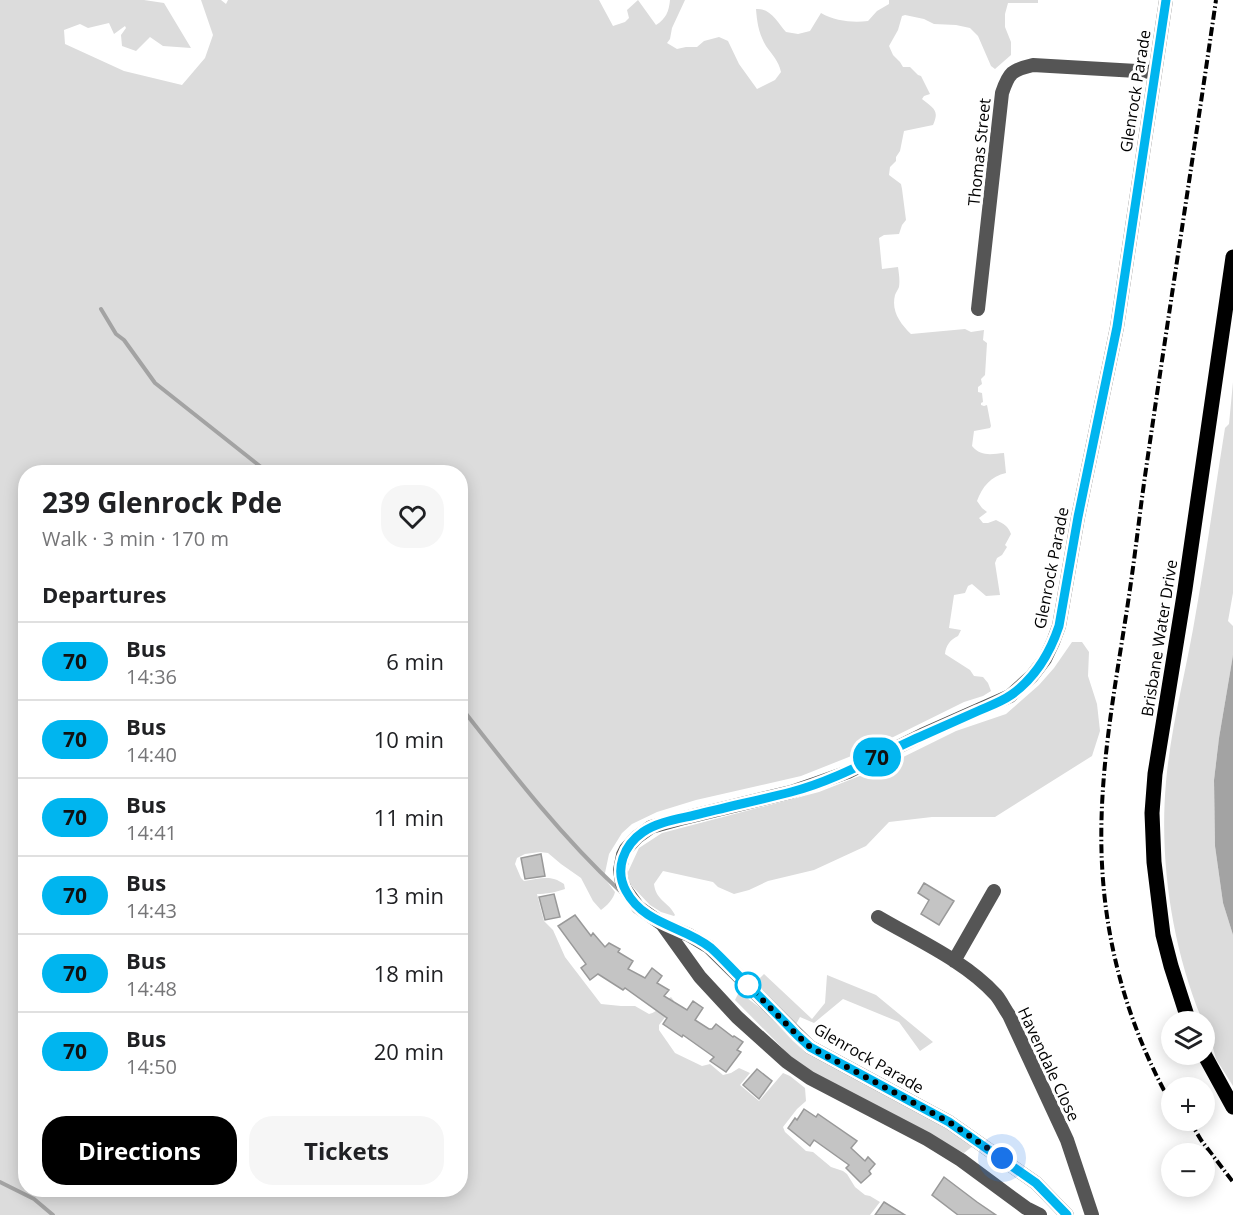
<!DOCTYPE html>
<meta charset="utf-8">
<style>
:root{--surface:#fff;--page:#f6f6f6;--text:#202124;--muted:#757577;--line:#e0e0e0;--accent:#000}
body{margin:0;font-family:"Open Sans",sans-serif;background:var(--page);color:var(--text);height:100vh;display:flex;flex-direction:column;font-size:22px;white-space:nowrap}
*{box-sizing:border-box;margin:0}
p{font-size:20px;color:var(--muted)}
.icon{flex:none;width:33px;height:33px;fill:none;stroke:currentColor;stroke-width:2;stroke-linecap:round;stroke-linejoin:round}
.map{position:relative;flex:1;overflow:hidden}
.side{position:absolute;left:18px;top:465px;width:450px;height:732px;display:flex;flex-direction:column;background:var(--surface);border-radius:24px;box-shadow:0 3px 15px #0003}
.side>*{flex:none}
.badge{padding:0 12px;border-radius:20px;font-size:21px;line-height:39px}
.controls{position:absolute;left:1161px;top:1011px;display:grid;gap:12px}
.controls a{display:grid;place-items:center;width:54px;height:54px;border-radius:50%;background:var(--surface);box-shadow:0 3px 15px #0003;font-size:30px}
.you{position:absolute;width:30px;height:30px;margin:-15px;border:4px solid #fff;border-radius:50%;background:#1a73e8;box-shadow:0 0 0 9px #1a73e833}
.map>.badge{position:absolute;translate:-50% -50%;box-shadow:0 0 0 3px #fff}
h2{padding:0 24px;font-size:22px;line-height:54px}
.round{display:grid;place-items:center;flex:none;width:63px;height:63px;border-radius:24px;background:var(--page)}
.headline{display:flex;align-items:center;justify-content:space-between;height:102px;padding:0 24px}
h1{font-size:28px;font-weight:700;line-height:45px}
.cta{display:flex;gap:12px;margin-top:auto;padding:12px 24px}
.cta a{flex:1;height:69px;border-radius:24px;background:var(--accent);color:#fff;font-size:24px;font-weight:700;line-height:69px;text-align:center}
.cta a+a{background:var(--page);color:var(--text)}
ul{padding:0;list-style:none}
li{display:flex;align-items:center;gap:18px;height:78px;padding:0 24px;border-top:2px solid var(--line)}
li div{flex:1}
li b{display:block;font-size:22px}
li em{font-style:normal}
li .badge{min-width:66px;font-weight:700;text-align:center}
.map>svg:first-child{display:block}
</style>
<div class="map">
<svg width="1233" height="1215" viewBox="0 0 1233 1215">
<rect width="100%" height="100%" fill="#fff"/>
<!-- green -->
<path fill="#dcdcdc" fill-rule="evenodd" d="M 0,0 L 144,0 L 164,3 L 191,48 L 163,46 L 150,37 L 136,51 L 122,46 L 121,35 L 126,28 L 125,26 L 114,34 L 109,23 L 88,28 L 80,24 L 64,30 L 65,44 L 124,71 L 182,85 L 205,58 L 213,35 L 201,0 L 221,0 L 226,4 L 228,0 L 599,0 L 613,26 L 625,22 L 629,18 L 627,10 L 638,0 L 656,25 C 666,19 669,11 670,0 L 685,0 L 672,28 L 670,39 L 667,43 L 677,49 L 686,47 L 697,47 L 704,41 L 719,37 L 728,41 L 739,64 L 757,89 L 775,80 L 781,72 C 778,60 773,56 766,46 C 759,34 757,23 756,9 C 771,8 777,22 786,32 L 798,34 L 810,31 L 821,13 C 835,21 853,23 868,21 L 877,11 L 889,4 L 889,0 L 1038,0 L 1038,3 L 1008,3 L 1005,14 L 1005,27 L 1011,42 L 1011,55 L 995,69 L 991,66 L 978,36 L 970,28 L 956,25 L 934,24 L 924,19 L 905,15 L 902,16 L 898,30 L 889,46 L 893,55 L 900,62 L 903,67 L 910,67 L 918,75 L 921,76 L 930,94 L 924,96 L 922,99 C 933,108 940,110 933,125 L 904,131 L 900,151 L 896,157 L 896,161 L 890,167 L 889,175 L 901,184 L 902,189 L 906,220 L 902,225 L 899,234 L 884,235 L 879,238 L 882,269 L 898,267 C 899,274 900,280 899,287 C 898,290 896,292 895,295 C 891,311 900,323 911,334 L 965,329 L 971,332 L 984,330 L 983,340 L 987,343 L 985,375 L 981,379 L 982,384 L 978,387 L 978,392 L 982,393 L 983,402 L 981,403 L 981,405 L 984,406 L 987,405 L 991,426 L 990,428 L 974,431 L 972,446 C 981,457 992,454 1004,453 L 1006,473 C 991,476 982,487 977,501 L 982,508 L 987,512 L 979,518 L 983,523 L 988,523 L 996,520 C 1004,524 1008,526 1011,534 L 1005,545 L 1007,547 L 1002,555 L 997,558 L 995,563 L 1000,595 L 986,596 L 972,584 L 968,586 L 965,593 L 954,595 L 949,628 L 961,630 L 958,636 C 950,640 946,645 945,654 L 970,670 L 974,676 L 983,677 L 988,683 L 991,691 L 983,696 L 964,702 L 869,749 L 801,776 L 696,800 L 657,812 L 632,824 L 622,833 L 609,854 L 605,873 L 606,880 L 615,892 C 614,898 607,906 601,910 L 593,901 L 581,878 L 561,864 L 548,853 L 540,852 L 525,854 L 517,858 L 515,864 L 521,878 L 524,881 C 540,879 550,874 564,884 L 565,889 C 557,892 545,894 537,894 L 544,921 L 553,930 L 565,957 L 601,1004 L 621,1006 L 635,1006 L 649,1014 C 659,1012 662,1002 671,997 L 674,1001 L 673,1007 L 659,1025 L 659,1030 L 675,1053 L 702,1066 L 710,1064 L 723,1075 L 731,1073 L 739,1068 L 750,1073 L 740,1085 L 759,1101 L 783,1073 L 790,1076 L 805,1088 L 806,1101 L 797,1109 L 783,1127 L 785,1132 L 806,1151 L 813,1152 L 831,1167 L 843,1171 L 847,1174 L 855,1187 L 865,1195 L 870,1196 L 880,1202 L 870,1215 L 0,1215 ZM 26,472 L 460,472 L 460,1190 L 26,1190 Z
M 1233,382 L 1233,593 L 1228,621 L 1233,626 L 1233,655 L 1219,738 L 1214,780 L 1215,846 L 1223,903 L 1233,935 L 1233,1086 L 1216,1059 L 1212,1044 L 1205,1026 L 1204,1022 L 1203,1022 C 1172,948 1159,861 1166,782 C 1171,725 1187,668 1196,612 C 1207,551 1215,489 1225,428 L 1229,424 Z
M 1072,642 L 1082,642 L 1089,652 L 1088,676 L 1097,704 L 1100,731 L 1092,756 L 995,817 L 932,817 L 889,822 L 866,846 L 814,870 L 768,881 L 749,890 L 734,894 L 718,887 L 713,882 L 663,871 L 654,884 C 656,901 669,902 675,915 L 674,916 L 661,912 L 650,905 L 629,883 L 627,874 L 639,848 L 662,833 L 819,792 L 885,766 L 956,731 L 1006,714 L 1039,685 L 1054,668 Z
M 764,974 L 812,1019 L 825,1003 L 827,975 L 876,995 L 933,1042 L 920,1051 L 899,1022 L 843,999 L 814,1023 L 800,1017 L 790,1035 L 978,1142 L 964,1153 L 808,1074 L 735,1000 L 739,992 L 775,1019 L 781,1012 L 756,982 Z"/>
<!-- water -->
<path fill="#a3a3a3" d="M 1233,655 L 1233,935 L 1223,903 L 1215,846 L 1214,780 L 1219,738 Z"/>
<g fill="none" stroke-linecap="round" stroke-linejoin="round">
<!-- stream -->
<path stroke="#a3a3a3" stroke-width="4" d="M 101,309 L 116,334 L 124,340 L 155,383 L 261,467 L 266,472
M 460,706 C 510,770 559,834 619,890
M 0,1182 L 34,1199 L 53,1215"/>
</g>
<!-- building -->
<path fill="#c4c4c4" stroke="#999" stroke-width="1.5" d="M 541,854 L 545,876 L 525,879 L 521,858 Z
M 924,883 L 954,901 L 939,925 L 921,914 L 929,900 L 918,893 Z
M 554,894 L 560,917 L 545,920 L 539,897 Z
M 575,915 L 591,936 L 593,933 L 605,947 L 609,943 L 620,949 L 618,952 L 633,961 L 628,969 L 645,978 L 652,968 L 662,976 L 657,983 L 669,990 L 664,996 L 687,1010 L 693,1001 L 703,1008 L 695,1020 L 709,1029 L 712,1029 L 716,1024 L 733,1037 L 734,1036 L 743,1042 L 737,1050 L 741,1052 L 726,1072 L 710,1061 L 714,1057 L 683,1035 L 682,1037 L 663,1024 L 667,1018 L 625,988 L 623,990 L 598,974 L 590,980 L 581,968 L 586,964 L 558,926 Z
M 757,1069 L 772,1081 L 759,1099 L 743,1085 Z
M 804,1109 L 816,1117 L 818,1114 L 857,1141 L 851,1148 L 865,1161 L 868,1157 L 875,1164 L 869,1171 L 871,1174 L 861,1183 L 846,1168 L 849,1165 L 814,1140 L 810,1146 L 788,1128 L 795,1118 L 797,1120 Z
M 944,1177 L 977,1202 L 996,1215 L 958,1215 L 932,1195 Z
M 884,1202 L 905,1215 L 875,1215 Z"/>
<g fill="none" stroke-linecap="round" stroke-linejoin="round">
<!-- minor -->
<path stroke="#555" stroke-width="14" d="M 978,309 L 1002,93 C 1009,72 1012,70 1033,65 L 1154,72
M 878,917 C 917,940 965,961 996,995 C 1001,1001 1004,1008 1009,1015 L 1067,1140 L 1092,1215
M 662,924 L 700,977 L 737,1017 L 787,1062 L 810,1078 L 927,1139 L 961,1160 L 1026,1208 L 1040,1215
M 954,961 L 994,891
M 1067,1215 L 1036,1183 L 949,1122 L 810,1047 L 709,947 L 689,935 L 662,924 L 638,907 L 625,889 L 622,883 L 620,870 L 623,855 L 626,849 L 637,837 L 651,827 L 680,819 L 791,792 L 817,783 L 848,772 L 922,735 L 1010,696 L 1032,676 L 1045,659 L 1053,642 L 1059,626 L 1078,517 L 1117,327 L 1166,0"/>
<!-- major -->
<path stroke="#000" stroke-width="15" d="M 1189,1022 L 1171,966 L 1163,935 L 1154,862 L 1152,813 L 1155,774 L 1185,589 L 1233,257
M 1204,1054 L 1233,1107"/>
<!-- rail -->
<path stroke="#000" stroke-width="4" stroke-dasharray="9 3 1.5 3" stroke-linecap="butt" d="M 1172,1105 C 1133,1036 1109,959 1103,880 C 1095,779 1117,681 1131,582 C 1136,547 1140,511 1145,476 C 1168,317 1193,159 1216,0
M 1189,1120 L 1201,1140 L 1233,1182"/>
</g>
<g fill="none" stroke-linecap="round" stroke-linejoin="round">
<defs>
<path id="line" d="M 1067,1215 L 1036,1183 L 949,1122 L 810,1047 L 797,1035 C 778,1015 759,996 740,977 C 730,967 721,957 711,948 C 684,926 644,925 626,891 C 614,869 624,845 643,832 C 657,822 678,819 695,815 C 727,807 759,800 791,792 C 838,780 880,754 924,735 C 942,727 960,719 978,711 C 989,706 1001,702 1011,695 C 1035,678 1050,653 1059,626 L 1078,517 L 1117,327 L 1166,0"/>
</defs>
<!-- line casing -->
<use href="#line" stroke="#fff" stroke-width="14"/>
<!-- line -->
<use href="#line" stroke="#00b5ef" stroke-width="9"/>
<!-- walk -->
<path stroke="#000" stroke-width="6" stroke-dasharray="0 10.8" d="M 748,985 L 797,1035 L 810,1047 L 949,1122 L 1002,1158"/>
</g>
<!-- markers -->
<circle fill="#fff" stroke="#00b5ef" stroke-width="3" cx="748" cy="985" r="12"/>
<g text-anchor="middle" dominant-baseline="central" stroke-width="6" stroke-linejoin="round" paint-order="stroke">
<!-- street labels -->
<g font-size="16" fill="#000" stroke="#fff">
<text transform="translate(1135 91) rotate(-81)">Glenrock Parade</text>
<text transform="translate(979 152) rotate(-84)">Thomas Street</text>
<text transform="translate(1051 568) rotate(-79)">Glenrock Parade</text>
<text transform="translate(1159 638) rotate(-81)">Brisbane Water Drive</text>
<text transform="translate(869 1058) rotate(30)">Glenrock Parade</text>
<text transform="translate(1049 1064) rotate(65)">Havendale Close</text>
</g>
</g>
</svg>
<div class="controls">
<a><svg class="icon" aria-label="layers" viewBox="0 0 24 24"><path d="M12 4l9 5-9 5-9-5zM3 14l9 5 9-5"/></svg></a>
<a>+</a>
<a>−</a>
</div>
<div class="you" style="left:1002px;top:1158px"></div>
<b class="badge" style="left:877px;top:757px;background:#00b5ef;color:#111">70</b>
<section class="side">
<div class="headline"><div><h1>239 Glenrock Pde</h1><p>Walk · 3 min · 170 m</p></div><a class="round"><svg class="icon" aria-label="heart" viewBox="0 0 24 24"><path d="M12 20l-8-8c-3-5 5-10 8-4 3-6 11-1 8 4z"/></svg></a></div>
<h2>Departures</h2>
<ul>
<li><span class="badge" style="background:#00b5ef;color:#111">70</span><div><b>Bus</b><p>14:36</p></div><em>6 min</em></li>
<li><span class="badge" style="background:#00b5ef;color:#111">70</span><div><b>Bus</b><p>14:40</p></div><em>10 min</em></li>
<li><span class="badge" style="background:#00b5ef;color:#111">70</span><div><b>Bus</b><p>14:41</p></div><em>11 min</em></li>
<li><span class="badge" style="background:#00b5ef;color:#111">70</span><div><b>Bus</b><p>14:43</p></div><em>13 min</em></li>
<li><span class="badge" style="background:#00b5ef;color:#111">70</span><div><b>Bus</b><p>14:48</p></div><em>18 min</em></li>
<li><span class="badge" style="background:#00b5ef;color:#111">70</span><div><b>Bus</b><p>14:50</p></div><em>20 min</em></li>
</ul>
<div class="cta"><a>Directions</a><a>Tickets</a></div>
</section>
</div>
